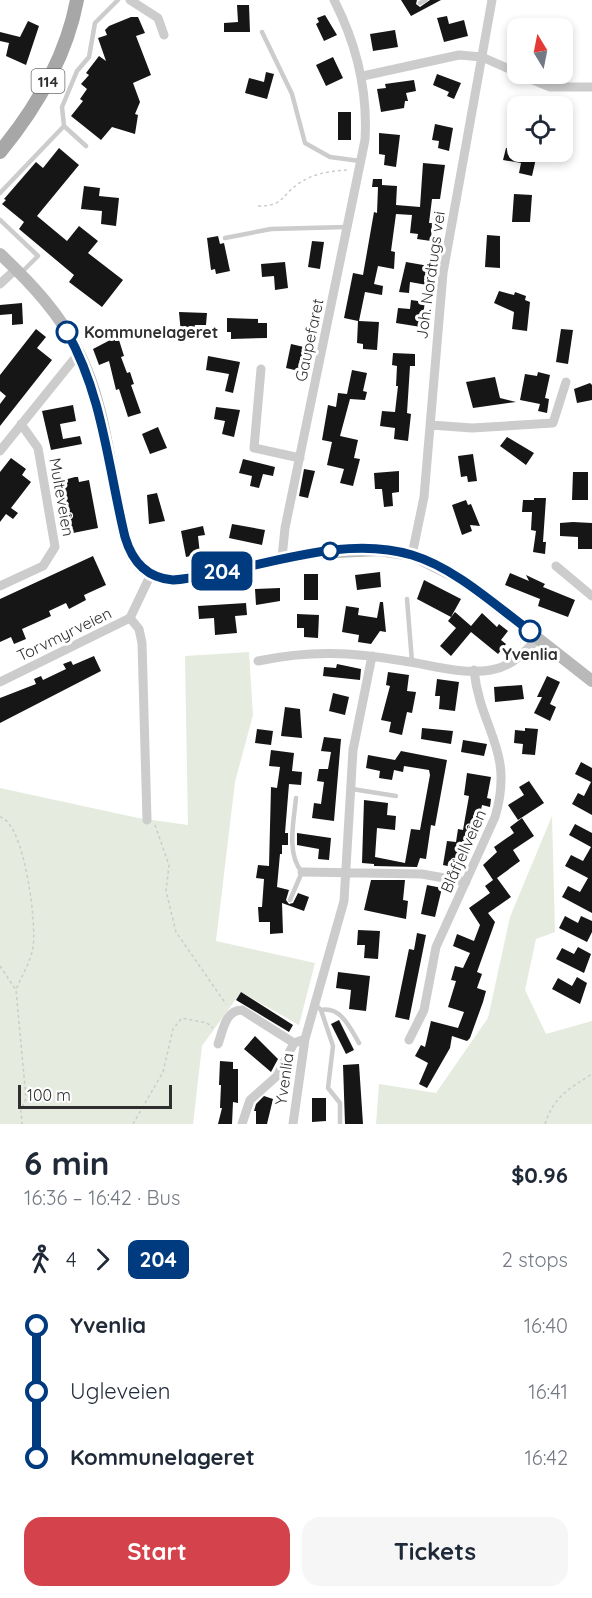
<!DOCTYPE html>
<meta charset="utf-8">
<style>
:root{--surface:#fff;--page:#f6f6f7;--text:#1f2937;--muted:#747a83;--accent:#d4434c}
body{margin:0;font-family:Quicksand,sans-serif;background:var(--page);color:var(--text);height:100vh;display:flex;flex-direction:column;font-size:22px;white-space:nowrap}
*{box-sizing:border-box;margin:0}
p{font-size:20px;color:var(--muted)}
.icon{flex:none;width:33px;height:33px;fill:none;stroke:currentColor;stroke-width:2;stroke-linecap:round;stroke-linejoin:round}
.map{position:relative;height:1124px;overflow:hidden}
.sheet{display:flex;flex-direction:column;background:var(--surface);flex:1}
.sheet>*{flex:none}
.badge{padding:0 12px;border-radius:9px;font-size:21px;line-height:39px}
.needle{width:39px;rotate:350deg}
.buttons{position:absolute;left:507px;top:18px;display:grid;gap:12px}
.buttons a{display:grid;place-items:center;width:66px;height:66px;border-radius:12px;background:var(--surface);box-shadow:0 3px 9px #0003;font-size:30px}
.scale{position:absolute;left:18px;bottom:15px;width:154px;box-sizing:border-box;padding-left:6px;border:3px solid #2f2f2f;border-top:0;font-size:16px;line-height:21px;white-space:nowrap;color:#2f2f2f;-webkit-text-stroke:4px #fff;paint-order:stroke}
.map>.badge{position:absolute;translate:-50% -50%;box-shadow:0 0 0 3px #fff}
.legs{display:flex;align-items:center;gap:9px;height:66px;padding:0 24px;font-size:20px}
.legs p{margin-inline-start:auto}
.overview{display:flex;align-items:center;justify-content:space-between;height:102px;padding:0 24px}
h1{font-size:33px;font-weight:800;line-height:45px}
.primary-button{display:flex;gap:12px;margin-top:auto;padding:12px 24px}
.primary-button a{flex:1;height:69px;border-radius:18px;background:var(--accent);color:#fff;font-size:24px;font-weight:800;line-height:69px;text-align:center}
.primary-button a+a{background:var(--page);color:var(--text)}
ul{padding:0 24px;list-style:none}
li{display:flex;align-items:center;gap:21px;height:66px;font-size:22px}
li i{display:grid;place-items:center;width:9px;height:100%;margin:0 8px;background:currentColor}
li i::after{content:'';width:15px;height:15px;margin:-8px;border:4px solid;border-radius:50%;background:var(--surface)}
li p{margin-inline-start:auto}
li:first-child i{background:linear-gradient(#0000 50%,currentColor 0)}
li:last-child i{background:linear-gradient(currentColor 50%,#0000 0)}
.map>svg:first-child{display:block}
</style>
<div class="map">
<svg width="592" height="1124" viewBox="0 0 592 1124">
<rect width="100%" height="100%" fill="#fff"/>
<!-- green -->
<path fill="#e5ebde" d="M 249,652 L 253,715 L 235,782 L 216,941 L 315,963 L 299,1025 L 241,992 L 202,1046 L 193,1124 L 0,1124 L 0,788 L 138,818 L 188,825 L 185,656 Z
M 552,816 L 555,932 L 536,939 L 525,990 L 546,1034 L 592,1021 L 592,1124 L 376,1124 L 379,1084 L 436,1093 L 488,1018 L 510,917 Z"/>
<!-- building -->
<path fill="#161616" d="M 401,0 L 417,0 L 416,4 L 420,7 L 430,0 L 441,0 L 411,16 Z
M 237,5 L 249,5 L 250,32 L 224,32 L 224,23 L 238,22 Z
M 325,15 L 337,35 L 324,41 L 316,24 L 319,22 L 317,18 Z
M 447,16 L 449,24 L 464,20 L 468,36 L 444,42 L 437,18 Z
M 131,17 L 138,17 L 145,33 L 136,36 L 151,75 L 133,83 L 140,102 L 135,114 L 138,115 L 135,134 L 112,127 L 101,140 L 71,116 L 83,101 L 80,99 L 87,89 L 81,84 L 89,75 L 86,73 L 99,56 L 106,61 L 98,38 L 107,35 L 105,30 L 109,26 Z
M 28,21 L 39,26 L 26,65 L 6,56 L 9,43 L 0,41 L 0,32 L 20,37 Z
M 395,30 L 398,47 L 373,51 L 370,34 Z
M 333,57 L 343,78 L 326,86 L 316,65 Z
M 266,72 L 274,74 L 267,99 L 245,93 L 249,78 L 264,82 Z
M 437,74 L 461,83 L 454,99 L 447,96 L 449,92 L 433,85 Z
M 414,80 L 416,91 L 406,93 L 408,101 L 405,101 L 404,108 L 381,112 L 377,89 L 386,88 L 385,84 Z
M 338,112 L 351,112 L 351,140 L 338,140 Z
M 435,124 L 453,128 L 449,151 L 438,148 L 439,141 L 432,140 Z
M 379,133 L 400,135 L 396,167 L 384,165 L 385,155 L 379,154 Z
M 59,148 L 79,165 L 37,216 L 67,241 L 79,226 L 98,241 L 88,253 L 123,280 L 102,307 L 69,282 L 74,275 L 19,229 L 24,222 L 2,204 L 6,200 L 4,199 L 36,162 L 43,168 Z
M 506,148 L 537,154 L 532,176 L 519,173 L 521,163 L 503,160 Z
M 423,163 L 445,165 L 440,199 L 432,199 L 429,223 L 432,223 L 431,241 L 417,239 L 418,234 L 410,233 L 412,215 L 396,214 L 391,251 L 395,252 L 394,269 L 378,266 L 374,284 L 383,286 L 382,295 L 365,292 L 359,321 L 379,322 L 377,350 L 363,349 L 363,344 L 357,343 L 358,321 L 344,318 L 353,273 L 363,275 L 374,212 L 377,213 L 378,187 L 372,187 L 373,179 L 382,179 L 382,185 L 397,186 L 396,205 L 420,207 Z
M 84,186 L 100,188 L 99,196 L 119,198 L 116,226 L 101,224 L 102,211 L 81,209 Z
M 514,194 L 532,195 L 530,222 L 512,222 Z
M 487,235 L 500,236 L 500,268 L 485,267 Z
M 218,236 L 220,244 L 224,243 L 230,271 L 216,274 L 215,269 L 211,270 L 207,238 Z
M 312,241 L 324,242 L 320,269 L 308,267 Z
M 285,262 L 288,288 L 275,290 L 274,276 L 262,277 L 261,264 Z
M 406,262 L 429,266 L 427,285 L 410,282 L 409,293 L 399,292 Z
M 499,291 L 514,295 L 515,292 L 526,296 L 525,300 L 530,302 L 527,331 L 512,329 L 514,312 L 494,303 Z
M 411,300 L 425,302 L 421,327 L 396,323 L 398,308 L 410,309 Z
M 22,303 L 23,324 L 12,325 L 12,314 L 0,315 L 0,305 Z
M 179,312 L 207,313 L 206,325 L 195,325 L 192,335 L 181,334 Z
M 227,318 L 258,319 L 258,323 L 267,323 L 267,338 L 231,339 L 231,332 L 227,332 Z
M 36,329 L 46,337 L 37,348 L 52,360 L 0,426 L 0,404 L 6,396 L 0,391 L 0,375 Z
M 561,329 L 573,330 L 568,364 L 556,362 Z
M 114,338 L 115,341 L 119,340 L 124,356 L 121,357 L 127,373 L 130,372 L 134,384 L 131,385 L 141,413 L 128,417 L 119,389 L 116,390 L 109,361 L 99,365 L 93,349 Z
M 291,344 L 304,347 L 299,371 L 286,368 Z
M 393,353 L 415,354 L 415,366 L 410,366 L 407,413 L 411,414 L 408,441 L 394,439 L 395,428 L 380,426 L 382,411 L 395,412 L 398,386 L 396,386 L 397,366 L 392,365 Z
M 208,356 L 240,362 L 233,393 L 225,391 L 229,374 L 206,370 Z
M 352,370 L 367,373 L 363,391 L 367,392 L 365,400 L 350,399 L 340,436 L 358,440 L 354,458 L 360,459 L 353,486 L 340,483 L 344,469 L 327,465 L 332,442 L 322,440 L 328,405 L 336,407 L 338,393 L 347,394 Z
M 538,372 L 550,375 L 545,398 L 549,399 L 547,413 L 538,411 L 540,404 L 520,400 L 525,374 L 537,376 Z
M 495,377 L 500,398 L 516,402 L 473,408 L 466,382 Z
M 590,383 L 592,385 L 592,400 L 577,403 L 574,389 Z
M 73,405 L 76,421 L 60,424 L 63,439 L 80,436 L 82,444 L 51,450 L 42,411 Z
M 216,407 L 240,410 L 234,437 L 222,434 L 225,421 L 214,419 Z
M 158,427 L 167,448 L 150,454 L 142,434 Z
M 507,437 L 534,453 L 526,465 L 500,446 Z
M 473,454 L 477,481 L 468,482 L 467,476 L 461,477 L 458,456 Z
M 11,458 L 26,469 L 22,475 L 31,482 L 11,508 L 18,513 L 13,519 L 6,514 L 0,522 L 0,472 Z
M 243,459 L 275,467 L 273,476 L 263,474 L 259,488 L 250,486 L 252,476 L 239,473 Z
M 304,469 L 315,471 L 308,498 L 299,496 Z
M 399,471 L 399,492 L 392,493 L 393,506 L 384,507 L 382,489 L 375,489 L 374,473 Z
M 573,472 L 588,472 L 588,500 L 572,500 Z
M 75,477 L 78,477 L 79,482 L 89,480 L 98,528 L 68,534 L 58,486 L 65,485 L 64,480 Z
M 157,493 L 165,521 L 149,524 L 147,495 Z
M 534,498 L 546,498 L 543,542 L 546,542 L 545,554 L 533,552 L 536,531 L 531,530 L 532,512 L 522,512 L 523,500 L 534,500 Z
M 466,500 L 468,505 L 471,504 L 480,526 L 470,525 L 472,531 L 462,535 L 452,505 Z
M 573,522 L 592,523 L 592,549 L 578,549 L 578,537 L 560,536 L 560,523 Z
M 232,524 L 265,530 L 262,545 L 229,538 Z
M 203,526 L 205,535 L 198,536 L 200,554 L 186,557 L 181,531 Z
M 93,556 L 106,585 L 84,595 L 86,600 L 69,609 L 66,603 L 49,611 L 51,616 L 22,629 L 26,639 L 14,644 L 11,637 L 0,642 L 0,599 Z
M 380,572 L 381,587 L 357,590 L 355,575 Z
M 510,573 L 529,581 L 526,575 L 545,584 L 543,587 L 575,600 L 568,617 L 538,606 L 540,599 L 505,585 Z
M 304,574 L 318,574 L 318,600 L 304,600 Z
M 424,580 L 461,599 L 451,617 L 417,599 Z
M 280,588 L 280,601 L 256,605 L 255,589 Z
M 380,602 L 383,602 L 386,632 L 380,631 L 371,644 L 358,642 L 359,635 L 342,632 L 346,606 L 359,608 L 358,615 L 377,618 Z
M 246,603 L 247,615 L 235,616 L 237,633 L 215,635 L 214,618 L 199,619 L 198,606 Z
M 455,612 L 471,626 L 482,613 L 497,627 L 499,624 L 508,631 L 501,640 L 506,644 L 498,654 L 471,632 L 451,656 L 440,646 L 456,628 L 448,621 Z
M 297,614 L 319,615 L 318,638 L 304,637 L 304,628 L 297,628 Z
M 94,656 L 101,671 L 0,723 L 0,698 L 36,684 L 34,679 L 41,676 L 43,680 L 66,669 L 63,664 L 71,661 L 73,665 Z
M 337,664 L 361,669 L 360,680 L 323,676 L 324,667 L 336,668 Z
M 388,672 L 409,675 L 407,691 L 416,692 L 412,713 L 407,712 L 402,735 L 389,732 L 391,722 L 381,720 L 390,686 L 386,685 Z
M 547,676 L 560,682 L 550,704 L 556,707 L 550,721 L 534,713 L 542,697 L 537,697 Z
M 437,679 L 459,682 L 455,711 L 439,709 L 440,696 L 435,696 Z
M 522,685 L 524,699 L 495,702 L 494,687 Z
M 333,693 L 349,697 L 345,715 L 329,711 Z
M 285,707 L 300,709 L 302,738 L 281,736 Z
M 422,728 L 453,731 L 451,744 L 421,739 Z
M 525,728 L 538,729 L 535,755 L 522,754 L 523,744 L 514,743 L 515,730 L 525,731 Z
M 257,729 L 273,731 L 271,745 L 255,743 Z
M 324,737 L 341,739 L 334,821 L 312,818 L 314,803 L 321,804 L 324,782 L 317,781 L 319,769 L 328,769 L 331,752 L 321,751 Z
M 463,740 L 487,744 L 484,756 L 461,752 Z
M 271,750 L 294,753 L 292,771 L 302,772 L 301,785 L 289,784 L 285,833 L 288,833 L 288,845 L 282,845 L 282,854 L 280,854 L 277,887 L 289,890 L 286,900 L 289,904 L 293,903 L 298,893 L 309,897 L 304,911 L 282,903 L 283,933 L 270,934 L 270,922 L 259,922 L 258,907 L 262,907 L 264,879 L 256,878 L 258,865 L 269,866 L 271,787 L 277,788 L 280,767 L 269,766 Z
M 401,751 L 447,760 L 435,826 L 431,825 L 426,859 L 420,858 L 417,867 L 374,866 L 374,864 L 362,863 L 364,800 L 388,803 L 387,815 L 396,816 L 395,830 L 377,828 L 375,857 L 405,863 L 411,829 L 420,830 L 430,775 L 429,770 L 404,766 L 403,772 L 394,770 L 392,780 L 379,778 L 380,771 L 366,768 L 368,755 L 395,760 Z
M 581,762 L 592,768 L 592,815 L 572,804 L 578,793 L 584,796 L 591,782 L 575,774 Z
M 467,773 L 491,777 L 487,798 L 491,799 L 490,807 L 482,805 L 477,831 L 473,831 L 470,838 L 467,859 L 458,858 L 457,868 L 443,865 L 447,841 L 456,842 L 458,829 L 463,830 L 469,796 L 464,795 Z
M 529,781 L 544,803 L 518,820 L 508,805 L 524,795 L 519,787 Z
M 522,818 L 534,836 L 513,850 L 520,861 L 497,878 L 511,897 L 488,913 L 495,922 L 477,972 L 482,974 L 477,988 L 486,991 L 483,1002 L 470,1038 L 467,1041 L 452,1036 L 450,1048 L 427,1088 L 419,1084 L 428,1063 L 415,1056 L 421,1045 L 425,1047 L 431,1021 L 458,1028 L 464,1012 L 448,1007 L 456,981 L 451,980 L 455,966 L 463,968 L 470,953 L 453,946 L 457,934 L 474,941 L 480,925 L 469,908 L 490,893 L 485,886 L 493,880 L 483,865 L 497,852 L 494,847 L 514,833 L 510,827 Z
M 575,824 L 592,833 L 592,913 L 562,897 L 568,886 L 580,892 L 588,878 L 565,866 L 571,855 L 583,861 L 591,847 L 569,835 Z
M 297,833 L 331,838 L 329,860 L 318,859 L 319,849 L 297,845 Z
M 371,880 L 405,880 L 403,900 L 408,901 L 406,919 L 364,910 Z
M 427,885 L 442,888 L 435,917 L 421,914 Z
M 565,916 L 578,923 L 581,916 L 592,921 L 592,932 L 587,942 L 559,928 Z
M 358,930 L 380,931 L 378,959 L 364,958 L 365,945 L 357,945 Z
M 417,933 L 426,935 L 409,1020 L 395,1017 L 409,949 L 414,950 Z
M 578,947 L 591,954 L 584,973 L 556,959 L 562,948 L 574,954 Z
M 338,972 L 370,976 L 366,1011 L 349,1009 L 351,990 L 336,988 Z
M 577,977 L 587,983 L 580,1004 L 552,989 L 558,978 L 572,986 Z
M 241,992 L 293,1025 L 289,1032 L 236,1000 Z
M 339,1020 L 354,1050 L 346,1054 L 331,1024 Z
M 255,1036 L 278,1059 L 271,1072 L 244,1049 Z
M 220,1061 L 233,1062 L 233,1069 L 238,1069 L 238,1103 L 233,1102 L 232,1124 L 218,1124 L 222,1108 L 220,1108 L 221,1085 L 219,1085 Z
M 359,1064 L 363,1124 L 345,1124 L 343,1065 Z
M 264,1096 L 273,1099 L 267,1124 L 256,1124 L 256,1111 L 254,1111 L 256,1104 Z
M 312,1098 L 326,1098 L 326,1121 L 312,1122 Z"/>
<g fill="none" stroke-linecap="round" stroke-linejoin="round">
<!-- path -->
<path stroke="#ccc" stroke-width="1.5" stroke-dasharray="3 3" stroke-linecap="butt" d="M 258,206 C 286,206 281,194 301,182 C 315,173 332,171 347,170
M 0,817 C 24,822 37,923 33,947 C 31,961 21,977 16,990
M 155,825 L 169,865 L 166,891 L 176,932 L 226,1004
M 0,966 L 16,990 L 26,1098 L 21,1111 L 22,1124
M 133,1124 L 163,1072 L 173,1029 L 182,1018 L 207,1023 L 213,1028
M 545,1124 C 554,1096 569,1089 592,1074"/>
<!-- lane -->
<path stroke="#ccc" stroke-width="4.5" d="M 420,3 L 426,0
M 262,32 L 292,94 L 305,143 L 330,157 L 360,161
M 86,146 L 64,126 L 62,107 L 77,71 L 89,57 L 95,23 L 118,0
M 0,193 L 64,126
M 0,220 L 38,256 L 21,273
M 225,238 L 271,229 L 346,227
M 407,599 L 412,662
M 352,789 L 396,796
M 290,900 L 302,872 C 286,854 294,820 296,798
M 315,1004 L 321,1010 L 333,1046 L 328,1088 L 340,1103 L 340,1124
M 321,1010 C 341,1006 350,1028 359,1043"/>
<!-- street -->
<path stroke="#ccc" stroke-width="9" d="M 130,0 L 158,18 L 164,35
M 519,74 L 550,87 L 592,87
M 363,76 L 459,55 L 482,57 L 518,73
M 0,284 L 16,269
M 261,369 L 254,448 L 300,458
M 431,425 L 472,428 L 553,423 L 566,382
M 0,451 L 79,353
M 412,555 L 424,497 L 443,273 L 492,0
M 282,558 L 285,528 L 365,140 C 368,90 357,45 334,0
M 556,566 L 592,596
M 0,586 L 43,566 L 55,547 L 38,448 L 21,424
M 130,618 L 139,629 L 142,643 L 147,820
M 258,661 C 311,650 351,652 404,661 C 431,665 463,675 491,670 C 514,666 523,652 539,638
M 0,682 L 130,618 L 151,574
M 302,872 L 422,874 L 466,882
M 409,1040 L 424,1010 L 436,947 L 495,817 C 515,750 480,730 474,670
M 218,1044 C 223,1031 225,1010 242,1010 L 294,1043
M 242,1124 L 250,1100 L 277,1076 L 294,1043 L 305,1039
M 293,1124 L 305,1039 L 344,901 L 353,750 L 372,656"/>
<!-- secondary -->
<path stroke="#b9b9b9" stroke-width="12" d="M 0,254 C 31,283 61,315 79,353 C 101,397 107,446 116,494 C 121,516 122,545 137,563 C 145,574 160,579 173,580 L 316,553 L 379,550 L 412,555 L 466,582 L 592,681"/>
<!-- primary -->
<path stroke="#a7a7a7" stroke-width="14" d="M 0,152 C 37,107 66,58 77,0"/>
</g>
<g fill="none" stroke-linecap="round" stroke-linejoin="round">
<defs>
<path id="line-1" d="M 67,332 C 103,396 108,467 125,537 C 132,561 146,578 173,580 C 249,574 336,532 412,555 C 455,568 495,605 530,631"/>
</defs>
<!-- line-1 casing -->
<use href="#line-1" stroke="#fff" stroke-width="14"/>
<!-- line-1 -->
<use href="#line-1" stroke="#003b80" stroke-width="9"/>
</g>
<!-- markers -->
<g fill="#fff" stroke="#003b80" stroke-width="3">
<circle cx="67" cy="332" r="10"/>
<circle cx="330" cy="551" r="8"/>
<circle cx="530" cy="631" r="10"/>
</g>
<g text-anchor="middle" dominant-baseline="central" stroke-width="6" stroke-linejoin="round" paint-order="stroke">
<!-- shield labels -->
<rect fill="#fff" stroke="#6d6d6d" stroke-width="1.5" x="31.5" y="69" width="33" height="24" rx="4.5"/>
<g font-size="15" font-weight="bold" fill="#2f2f2f">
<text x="48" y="81">114</text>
</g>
<!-- street labels -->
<g font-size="16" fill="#2f2f2f" stroke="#fff">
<text transform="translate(430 275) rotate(-82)">Joh. Nordtugs vei</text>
<text transform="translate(309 340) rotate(-78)">Gaupefaret</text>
<text transform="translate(62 497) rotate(80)">Multeveien</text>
<text transform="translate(64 634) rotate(-26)">Torvmyrveien</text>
<text transform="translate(463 851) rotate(-66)">Blåfjellveien</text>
<text transform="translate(284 1079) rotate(-82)">Yvenlia</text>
</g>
<!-- stop labels -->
<g font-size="16" font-weight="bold" fill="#2f2f2f" stroke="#fff" text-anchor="start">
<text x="84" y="332">Kommunelageret</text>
<text x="530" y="654" text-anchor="middle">Yvenlia</text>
</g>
</g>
</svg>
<div class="buttons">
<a><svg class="needle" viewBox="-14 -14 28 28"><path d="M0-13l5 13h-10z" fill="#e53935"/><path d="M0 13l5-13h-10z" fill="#747a83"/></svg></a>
<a><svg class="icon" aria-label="locate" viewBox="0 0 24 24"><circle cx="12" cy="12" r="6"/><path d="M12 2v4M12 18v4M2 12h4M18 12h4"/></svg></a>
</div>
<div class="scale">100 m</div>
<b class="badge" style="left:222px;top:571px;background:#003b80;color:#fff">204</b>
</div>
<section class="sheet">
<div class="overview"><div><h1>6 min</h1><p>16:36 – 16:42 · Bus</p></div><b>$0.96</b></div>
<div class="legs"><svg class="icon" aria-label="walk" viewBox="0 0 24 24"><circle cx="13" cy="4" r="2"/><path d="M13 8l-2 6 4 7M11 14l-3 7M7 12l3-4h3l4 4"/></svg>4<svg class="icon" aria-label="forward" viewBox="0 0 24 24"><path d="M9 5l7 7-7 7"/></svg><b class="badge" style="background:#003b80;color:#fff">204</b><p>2 stops</p></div>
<ul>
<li><i style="color:#003b80"></i><b>Yvenlia</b><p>16:40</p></li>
<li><i style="color:#003b80"></i><span>Ugleveien</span><p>16:41</p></li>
<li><i style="color:#003b80"></i><b>Kommunelageret</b><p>16:42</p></li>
</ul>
<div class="primary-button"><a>Start</a><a>Tickets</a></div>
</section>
